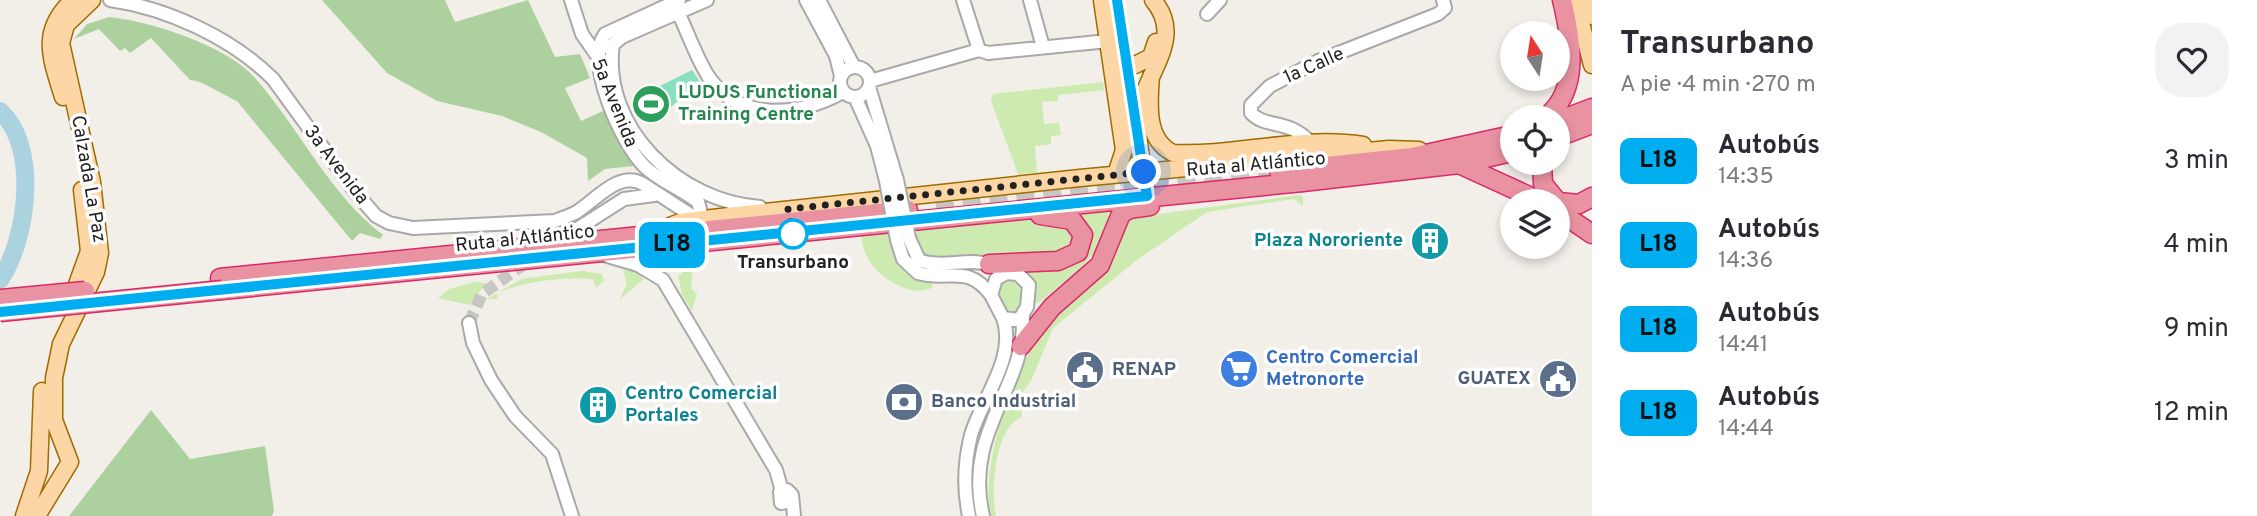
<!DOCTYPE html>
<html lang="es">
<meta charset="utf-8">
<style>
:root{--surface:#fff;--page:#f2f2f3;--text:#2b2b33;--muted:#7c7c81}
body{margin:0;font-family:Overpass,sans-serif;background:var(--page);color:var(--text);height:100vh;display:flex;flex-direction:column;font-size:26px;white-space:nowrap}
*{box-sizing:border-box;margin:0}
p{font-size:23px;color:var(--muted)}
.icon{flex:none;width:38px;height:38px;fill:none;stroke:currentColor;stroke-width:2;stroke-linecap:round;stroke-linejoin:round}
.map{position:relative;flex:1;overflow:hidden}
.side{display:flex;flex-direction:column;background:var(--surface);width:665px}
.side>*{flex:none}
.badge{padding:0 14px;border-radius:10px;font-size:24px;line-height:46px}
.needle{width:46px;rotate:348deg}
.fabs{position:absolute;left:1500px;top:21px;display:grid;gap:14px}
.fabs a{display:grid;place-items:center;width:70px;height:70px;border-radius:50%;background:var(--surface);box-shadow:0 4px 10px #0003;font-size:35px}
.you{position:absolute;width:35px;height:35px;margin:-18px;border:5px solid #fff;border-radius:50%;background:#1a73e8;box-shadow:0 0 0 10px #1a73e833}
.map>.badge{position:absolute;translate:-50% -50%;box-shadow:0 0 0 4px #fff}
.round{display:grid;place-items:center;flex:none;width:74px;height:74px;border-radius:28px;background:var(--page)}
.headline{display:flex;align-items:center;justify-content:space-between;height:119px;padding:0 28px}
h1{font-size:33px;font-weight:700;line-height:52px}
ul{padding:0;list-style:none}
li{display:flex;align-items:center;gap:21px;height:84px;padding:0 28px}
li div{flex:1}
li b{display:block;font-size:26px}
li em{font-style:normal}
li .badge{min-width:77px;font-weight:700;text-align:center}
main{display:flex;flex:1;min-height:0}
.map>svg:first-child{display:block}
</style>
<main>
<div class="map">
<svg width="1592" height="516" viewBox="0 0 1592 516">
<rect width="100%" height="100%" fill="#f2efe9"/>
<!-- grass -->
<path fill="#cdebb0" d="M 1103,82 L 1104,90 L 1058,95 L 1058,101 L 1042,102 L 1044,124 L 1059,123 L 1061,135 L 1051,136 L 1051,144 L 1035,146 L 1037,173 L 1018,174 L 991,101 L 993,94 Z
M 1299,195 L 1303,197 L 1303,206 L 1294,199 L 1207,212 L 1137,260 L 1053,328 L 1031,381 L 1020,396 L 1022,417 C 994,427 991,491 996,516 L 991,516 C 979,466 1014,365 1047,325 C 1065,303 1093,291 1109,268 C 1119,254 1120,234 1128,218 Z
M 1109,209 C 1108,255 1069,277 1038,303 L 1034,303 L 1021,271 L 1079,256 L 1072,213 Z
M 1011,215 L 1036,218 L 1074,229 L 1072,249 L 1049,254 L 931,258 L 924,253 L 915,237 L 919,226 Z
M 887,227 C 893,255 899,280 931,283 L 933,287 C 913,299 881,279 870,262 C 863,252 862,241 861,229 Z
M 684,252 L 703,255 L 694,257 L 693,262 L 670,261 L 667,273 L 644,259 Z
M 693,267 L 691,288 L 697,294 L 692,311 L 682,295 L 678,275 L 681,275 L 684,268 Z
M 623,270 L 635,271 L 644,279 L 619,300 L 627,284 Z
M 581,271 L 602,274 L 604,281 L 596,288 L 593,279 C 560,277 528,281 497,293 L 498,299 L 487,299 L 521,279 Z
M 1016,277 L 1024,287 L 1020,314 L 1007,314 L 996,290 L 1003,279 Z
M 474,282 L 486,283 L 470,305 L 438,298 L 449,289 Z"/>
<!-- forest -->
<path fill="#add19e" d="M 322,0 L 445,0 L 455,22 L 528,0 L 555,57 L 580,54 L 590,78 L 565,88 L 581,121 L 603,111 L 634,166 L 605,169 L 588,181 L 587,158 L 541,132 L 502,116 L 437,101 L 387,73 Z
M 109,17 C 150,21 228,46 255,78 C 300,129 329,194 383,235 L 380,239 L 360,233 L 352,241 L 237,101 C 225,96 201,80 190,80 L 151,38 L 130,53 L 125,48 L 120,51 L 99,29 L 74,39 L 87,24 Z
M 151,410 L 190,459 L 265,446 L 274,511 L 272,516 L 69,516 Z"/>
<!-- pitch -->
<path fill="#88e0be" d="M 692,70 L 701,83 L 663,113 L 655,96 L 662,93 L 660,86 Z"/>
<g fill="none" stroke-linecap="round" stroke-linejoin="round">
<!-- river -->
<path stroke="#aad3df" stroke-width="18" d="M 0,111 C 40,147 27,240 0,280"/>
<!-- minor-tunnel -->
<path stroke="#c8c6c1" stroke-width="12" stroke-dasharray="12 6" stroke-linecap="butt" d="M 469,323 L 482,294 L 527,262"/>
<!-- highway-tunnel -->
<path stroke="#c8c6c1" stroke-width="18" stroke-dasharray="18 9" stroke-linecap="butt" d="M 936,207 L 1095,187 L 1279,171"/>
<defs>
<path id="minor" d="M 110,0 C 167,8 232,38 273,79 L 356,193 L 376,216 L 389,223 L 413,228 L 555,221 C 562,218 569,216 575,213 C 594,202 619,169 643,184 C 662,196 680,209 699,220
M 571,0 L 582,34 L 598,57
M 679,0 L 605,34 C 584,62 622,144 644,166 C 660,182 681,188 698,202 L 703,220
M 806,0 L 836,56 L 841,76
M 819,0 L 854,67
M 963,0 L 979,50
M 1030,0 L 1043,47
M 678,12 C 688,33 696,57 708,76 C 740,123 799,116 843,92
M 1207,14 L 1220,0
M 613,44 C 601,128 680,202 760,207
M 609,48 L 622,37 L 707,0
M840 82a15 15 0 1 1 30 0a15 15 0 1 1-30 0Z
M 870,81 L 979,50 L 988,53 L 1108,41
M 869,87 L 897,180
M 855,97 L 877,146 L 886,181
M 1310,142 C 1287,118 1266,129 1251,113 L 1251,105 L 1270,86 L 1318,61 L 1438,14 L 1445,8 L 1443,0
M 577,229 L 624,199 L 654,195
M 909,238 L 919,260 C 943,270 972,255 995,267
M 897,240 L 903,259 L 918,273 C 949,282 967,263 991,295
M 604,255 L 638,265 L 663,280 L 776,470 L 782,491
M 1006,273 L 1018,274 L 1029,285 L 1027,307 L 1019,320 L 1003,318 L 991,295 L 996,279 Z
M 469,323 L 473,343 L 491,380 L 515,416 L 552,454 L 572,516
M 791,501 L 781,503 L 780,492 L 787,490 L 792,495 L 794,516
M 969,516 C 963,488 964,463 971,435 C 982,398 1017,357 1003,318
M 983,516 C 963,430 1026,389 1023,317"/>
<path id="major" d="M 1102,0 L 1124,150 L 1116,174
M 1575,0 L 1592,65
M 1587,0 L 1592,16
M 1110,50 L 1123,62 L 1135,65 L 1151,57 L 1156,42
M 1151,76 C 1149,102 1145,140 1173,153 C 1237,156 1299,135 1363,145
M 63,97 C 51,58 39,31 73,0
M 1147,196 C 1144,172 1137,145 1138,121 C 1139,77 1188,41 1153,0
M 644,236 L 680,222 L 737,215 L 1080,178 L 1389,149 L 1419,150
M 71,301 L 89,251 L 82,190
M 24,516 L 39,471 L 42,391
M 37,516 L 70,462 L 54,420 L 54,378 L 61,344 L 96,272 L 100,253 L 92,182 L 61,43 L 66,25 L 92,0"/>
<path id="highway" d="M 1546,117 C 1581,90 1571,37 1562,0
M 1558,121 L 1592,108
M 1558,137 L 1592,124
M 1542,163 L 1543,184 L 1557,201
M 1459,164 L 1540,201
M 1279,171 L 1412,157 L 1512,135
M 1558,202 L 1579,204 L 1592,197
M 1558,211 L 1592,234
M 709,230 L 908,210
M 989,264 L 1058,261 L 1078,252 L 1083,235 L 1072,220 L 1040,215
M 220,278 L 650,235
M 222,290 L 1303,182 L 1459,164 L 1512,152
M 1021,346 L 1052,307 L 1100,265 L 1121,214 L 1129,209 L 1150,206"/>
</defs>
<!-- minor casing -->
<use href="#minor" stroke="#a9a9a9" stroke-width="16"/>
<!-- major casing -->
<use href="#major" stroke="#a06b00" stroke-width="19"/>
<!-- highway casing -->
<use href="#highway" stroke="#dc2a67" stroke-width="21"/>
<!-- minor -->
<use href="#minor" stroke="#fff" stroke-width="12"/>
<!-- major -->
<use href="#major" stroke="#fcd6a4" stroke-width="16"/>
<!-- highway -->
<use href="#highway" stroke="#e892a2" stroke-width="18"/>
<defs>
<path id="minor-bridge" d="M 897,180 L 909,238
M 886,181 L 897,240"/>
<path id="highway-bridge" d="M 0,299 L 85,291
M 0,312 L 222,290"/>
</defs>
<!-- minor-bridge casing -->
<use href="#minor-bridge" stroke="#a9a9a9" stroke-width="16" stroke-linecap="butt"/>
<!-- highway-bridge casing -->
<use href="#highway-bridge" stroke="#dc2a67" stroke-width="21" stroke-linecap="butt"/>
<!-- minor-bridge -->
<use href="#minor-bridge" stroke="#fff" stroke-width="12"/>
<!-- highway-bridge -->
<use href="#highway-bridge" stroke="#e892a2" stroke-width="18"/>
</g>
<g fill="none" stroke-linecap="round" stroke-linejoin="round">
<defs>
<path id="line" d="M 0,312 L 1147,196 L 1117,0"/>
</defs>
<!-- line casing -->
<use href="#line" stroke="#fff" stroke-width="16"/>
<!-- line -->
<use href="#line" stroke="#00aeef" stroke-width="10"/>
<!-- walk -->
<path stroke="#222" stroke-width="7" stroke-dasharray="0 12.6" d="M 793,234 L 788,209 L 1144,172"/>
</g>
<!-- icons -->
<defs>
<symbol id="stadium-disc" viewBox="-11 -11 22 22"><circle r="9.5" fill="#2e9e5b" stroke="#fff"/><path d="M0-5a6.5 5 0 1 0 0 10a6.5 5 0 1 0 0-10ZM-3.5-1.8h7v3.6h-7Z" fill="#fff"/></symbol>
<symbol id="building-disc" viewBox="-11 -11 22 22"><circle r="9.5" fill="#0f9aa8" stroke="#fff"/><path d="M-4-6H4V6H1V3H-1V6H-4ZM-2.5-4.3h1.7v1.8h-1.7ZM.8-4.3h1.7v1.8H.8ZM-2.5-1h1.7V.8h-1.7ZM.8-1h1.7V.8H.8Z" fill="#fff"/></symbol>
<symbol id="supermarket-disc" viewBox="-11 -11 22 22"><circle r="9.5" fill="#3f7fe0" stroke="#fff"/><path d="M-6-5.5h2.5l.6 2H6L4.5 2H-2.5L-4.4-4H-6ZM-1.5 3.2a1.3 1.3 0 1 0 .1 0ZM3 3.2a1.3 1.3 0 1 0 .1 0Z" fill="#fff"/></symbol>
<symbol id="civic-disc" viewBox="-11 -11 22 22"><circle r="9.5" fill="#5c6f8a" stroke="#fff"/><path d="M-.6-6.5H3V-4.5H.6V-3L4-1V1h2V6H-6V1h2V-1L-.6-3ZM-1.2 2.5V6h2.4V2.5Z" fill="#fff"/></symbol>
<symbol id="bank-disc" viewBox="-11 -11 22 22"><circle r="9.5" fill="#5c6f8a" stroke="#fff"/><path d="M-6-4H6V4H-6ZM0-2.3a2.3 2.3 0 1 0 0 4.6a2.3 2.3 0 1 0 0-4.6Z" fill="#fff"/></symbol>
</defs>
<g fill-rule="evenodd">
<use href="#stadium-disc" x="629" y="82" width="44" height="44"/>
<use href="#building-disc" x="1408" y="219" width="44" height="44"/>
<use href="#supermarket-disc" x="1217" y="347" width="44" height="44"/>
<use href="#civic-disc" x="1063" y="348" width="44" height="44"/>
<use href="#civic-disc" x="1536" y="357" width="44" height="44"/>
<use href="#bank-disc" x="882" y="380" width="44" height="44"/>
<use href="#building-disc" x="576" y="383" width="44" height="44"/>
</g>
<!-- markers -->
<circle fill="#fff" stroke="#00aeef" stroke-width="3.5" cx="793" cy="234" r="14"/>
<g text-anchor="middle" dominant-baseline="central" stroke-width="7" stroke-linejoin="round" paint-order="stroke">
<!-- street labels -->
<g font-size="19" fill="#222" stroke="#fff">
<text transform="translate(1314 66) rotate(-24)">1a Calle</text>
<text transform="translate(614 103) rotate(68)">5a Avenida</text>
<text transform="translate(336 165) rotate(53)">3a Avenida</text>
<text transform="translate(1256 165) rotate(-5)">Ruta al Atlántico</text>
<text transform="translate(88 179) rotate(80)">Calzada La Paz</text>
<text transform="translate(525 239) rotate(-6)">Ruta al Atlántico</text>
</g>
<!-- leisure labels -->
<g font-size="19" font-weight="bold" fill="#27864d" stroke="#fff" text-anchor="start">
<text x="678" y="93">LUDUS Functional<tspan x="678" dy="22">Training Centre</tspan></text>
</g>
<!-- culture labels -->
<g font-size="19" font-weight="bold" fill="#0d838f" stroke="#fff" text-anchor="end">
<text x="1403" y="241">Plaza Nororiente</text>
<text x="625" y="394" text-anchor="start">Centro Comercial<tspan x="625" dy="22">Portales</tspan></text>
</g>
<!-- stop labels -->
<g font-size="19" font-weight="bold" fill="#222" stroke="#fff">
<text x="793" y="263">Transurbano</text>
</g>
<!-- shop labels -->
<g font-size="19" font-weight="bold" fill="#366cbe" stroke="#fff" text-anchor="start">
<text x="1266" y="358">Centro Comercial<tspan x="1266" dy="22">Metronorte</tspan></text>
</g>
<!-- service labels -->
<g font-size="19" font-weight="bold" fill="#4e5e75" stroke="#fff" text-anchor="start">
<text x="1112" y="370">RENAP</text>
<text x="1531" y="379" text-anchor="end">GUATEX</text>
<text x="931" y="402">Banco Industrial</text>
</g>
</g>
</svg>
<div class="fabs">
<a><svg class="needle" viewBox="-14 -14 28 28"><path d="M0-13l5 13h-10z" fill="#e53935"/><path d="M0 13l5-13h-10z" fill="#7c7c81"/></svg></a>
<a><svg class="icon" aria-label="locate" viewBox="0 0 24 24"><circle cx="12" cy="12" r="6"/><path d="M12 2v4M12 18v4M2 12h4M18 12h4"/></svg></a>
<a><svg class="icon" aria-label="layers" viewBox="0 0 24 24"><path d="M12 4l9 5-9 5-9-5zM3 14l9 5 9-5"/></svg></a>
</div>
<div class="you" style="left:1144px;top:172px"></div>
<b class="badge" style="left:672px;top:245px;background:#00aeef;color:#111">L18</b>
</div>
<section class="side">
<div class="headline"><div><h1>Transurbano</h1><p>A pie · 4 min · 270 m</p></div><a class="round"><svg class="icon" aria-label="heart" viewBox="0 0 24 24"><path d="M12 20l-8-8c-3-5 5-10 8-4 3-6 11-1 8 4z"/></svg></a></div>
<ul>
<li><span class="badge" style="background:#00aeef;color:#111">L18</span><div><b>Autobús</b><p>14:35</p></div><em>3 min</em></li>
<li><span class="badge" style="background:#00aeef;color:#111">L18</span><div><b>Autobús</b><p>14:36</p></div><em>4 min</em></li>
<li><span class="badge" style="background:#00aeef;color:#111">L18</span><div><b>Autobús</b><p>14:41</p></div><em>9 min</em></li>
<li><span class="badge" style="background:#00aeef;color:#111">L18</span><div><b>Autobús</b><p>14:44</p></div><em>12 min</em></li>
</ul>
</section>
</main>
